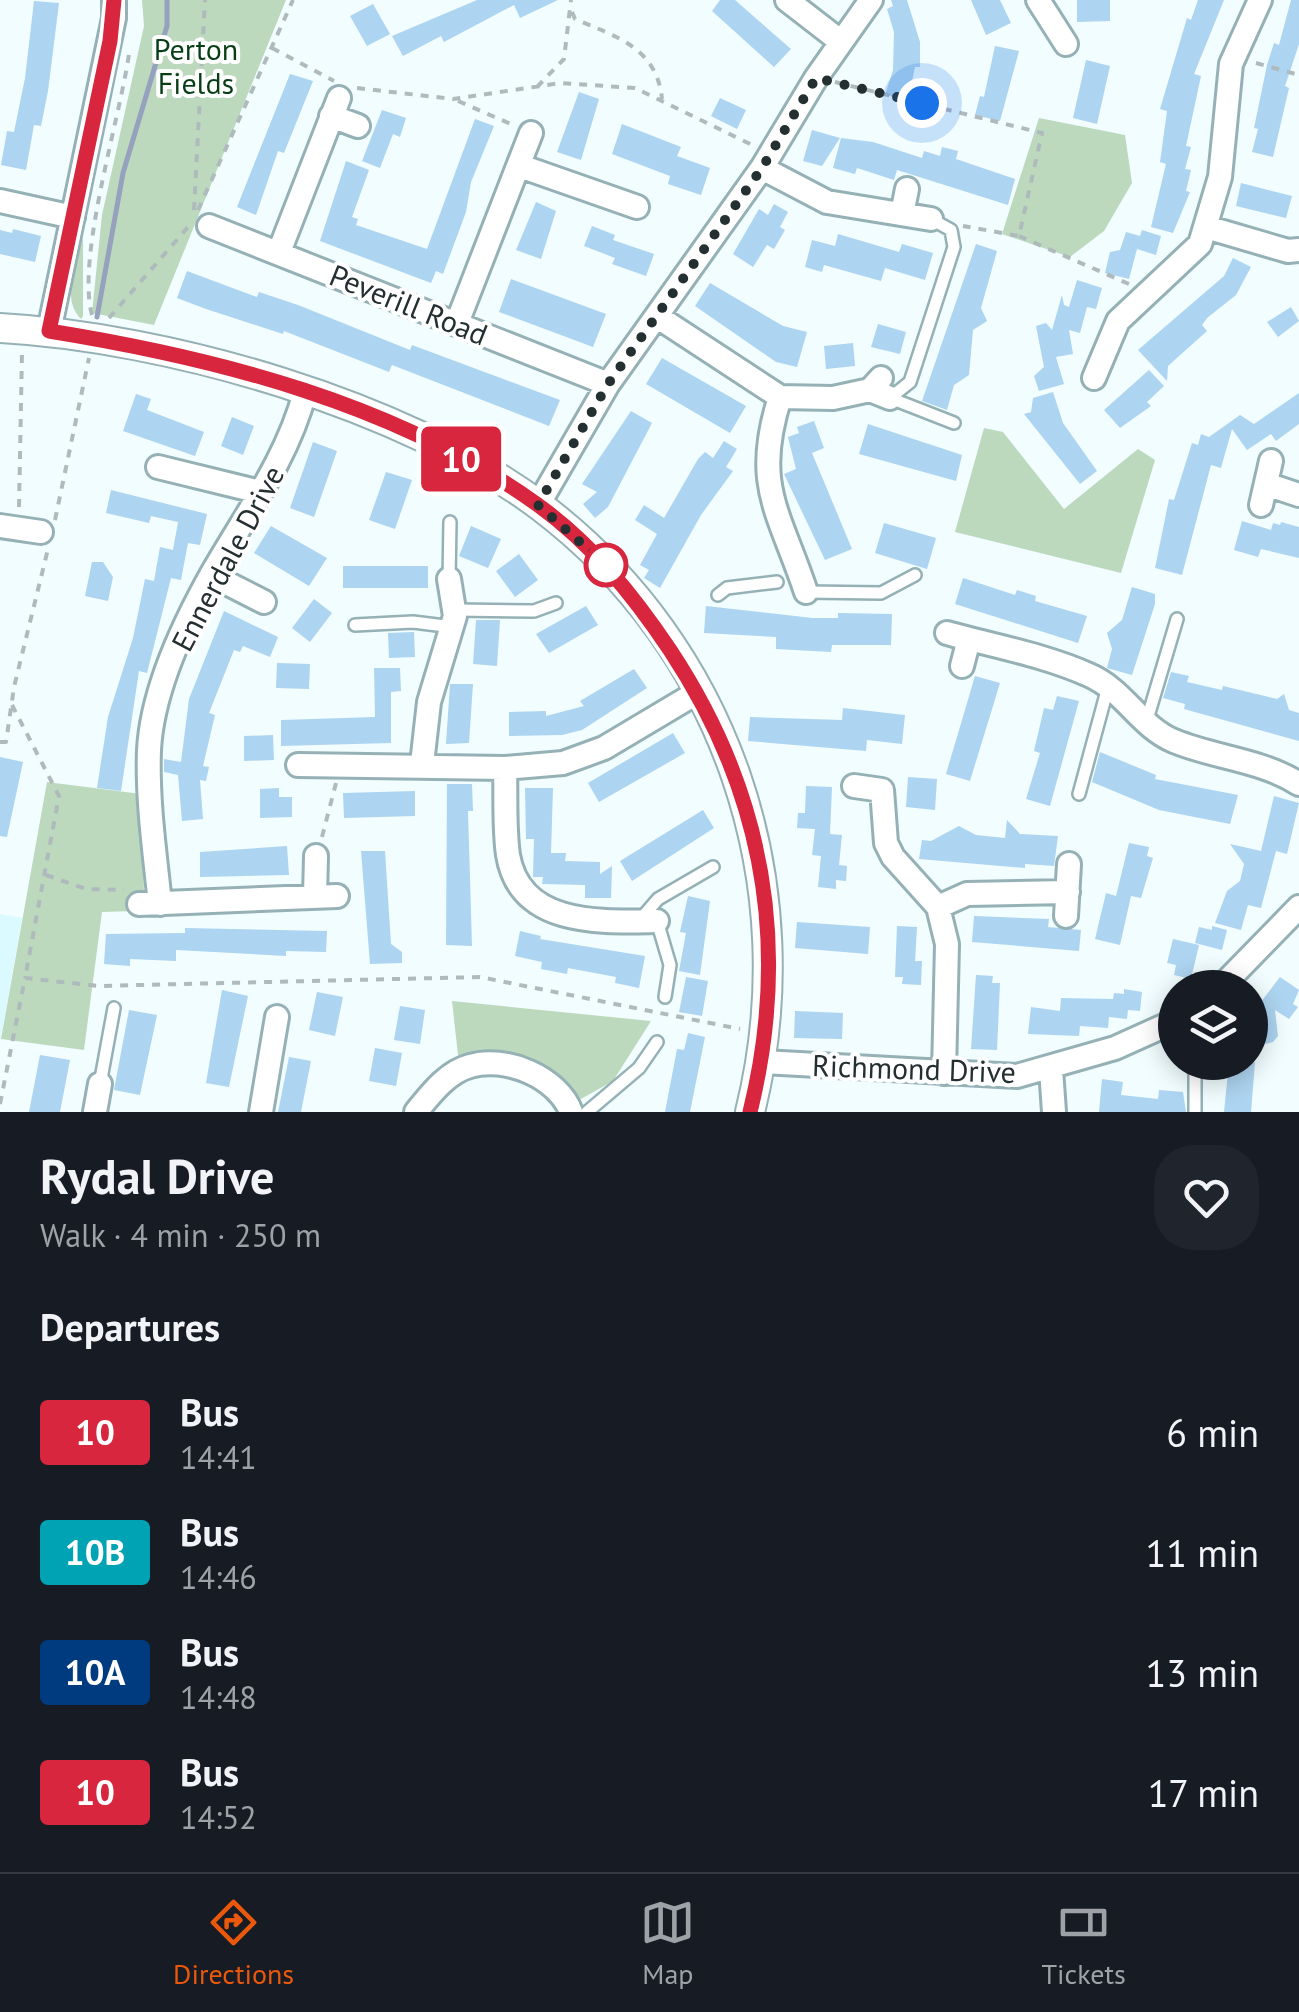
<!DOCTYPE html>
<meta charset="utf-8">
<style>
:root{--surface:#171b24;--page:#20242c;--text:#f1f3f6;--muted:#9ea1a6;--line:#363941;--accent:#ea580c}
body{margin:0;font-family:"PT Sans",sans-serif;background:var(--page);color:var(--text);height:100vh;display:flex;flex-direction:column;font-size:38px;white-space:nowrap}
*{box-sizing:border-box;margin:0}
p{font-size:32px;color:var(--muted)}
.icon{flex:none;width:55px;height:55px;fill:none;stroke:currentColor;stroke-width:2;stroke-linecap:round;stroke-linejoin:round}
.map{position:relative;height:1112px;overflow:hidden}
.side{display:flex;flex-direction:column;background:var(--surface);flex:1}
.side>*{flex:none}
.badge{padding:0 20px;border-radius:8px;font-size:35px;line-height:65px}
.controls{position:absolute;left:1158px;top:970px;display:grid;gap:20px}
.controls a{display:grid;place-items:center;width:110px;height:110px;border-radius:50%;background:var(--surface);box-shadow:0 5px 25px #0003;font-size:50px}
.you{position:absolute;width:50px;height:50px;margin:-25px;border:8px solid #fff;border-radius:50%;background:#1a73e8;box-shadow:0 0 0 15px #1a73e833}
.map>.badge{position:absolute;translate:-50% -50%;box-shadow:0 0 0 5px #fff}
h2{padding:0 40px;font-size:38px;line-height:90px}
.round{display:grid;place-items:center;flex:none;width:105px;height:105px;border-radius:40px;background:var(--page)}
.overview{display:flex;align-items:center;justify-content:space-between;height:170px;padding:0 40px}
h1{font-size:48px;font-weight:700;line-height:75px}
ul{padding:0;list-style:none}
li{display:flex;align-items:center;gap:30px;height:120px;padding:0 40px}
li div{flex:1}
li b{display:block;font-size:38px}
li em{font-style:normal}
li .badge{min-width:110px;font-weight:700;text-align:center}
.tabs{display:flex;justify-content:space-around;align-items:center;height:140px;border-top:2px solid var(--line);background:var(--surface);font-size:28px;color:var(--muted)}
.tabs a{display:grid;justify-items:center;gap:5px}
.tabs .active{color:var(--accent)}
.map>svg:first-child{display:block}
</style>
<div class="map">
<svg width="1299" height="1112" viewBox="0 0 1299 1112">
<rect width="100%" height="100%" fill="#f1fdff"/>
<!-- built -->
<path fill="#dbfaff" d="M 0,914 L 22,918 L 0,1042 Z"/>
<!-- green -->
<path fill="#bcd9be" d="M 142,0 L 286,0 L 154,325 L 92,313 L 102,215 L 144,26 Z
M 1039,118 L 1125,135 L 1132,183 L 1104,231 L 1070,257 L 1002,234 Z
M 83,237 L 83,316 L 81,319 C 60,298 77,262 83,237 Z
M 984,428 L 1003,432 L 1064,509 L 1138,449 L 1155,460 L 1121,573 L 955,532 Z
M 47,782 L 141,794 L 144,893 L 136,911 L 102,912 L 84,1050 L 1,1039 Z
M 452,1001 L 651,1021 L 613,1081 L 581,1099 C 530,1057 524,1054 458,1055 Z"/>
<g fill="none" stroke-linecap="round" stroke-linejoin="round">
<!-- stream -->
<path stroke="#95a1bd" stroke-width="5" d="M 97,317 L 123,173 L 167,26 L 167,0"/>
</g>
<!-- building -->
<path fill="#add4f0" d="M 477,0 L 558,0 L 520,18 L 514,5 L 444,42 L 441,36 L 403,56 L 392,36 Z
M 720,0 L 735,0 L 791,49 L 774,67 L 712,11 Z
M 891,0 L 907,0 L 920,42 L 920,67 L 915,67 L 908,100 L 885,95 L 893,70 L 894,32 L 887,9 L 893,6 Z
M 971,0 L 1000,0 L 1011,23 L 986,35 Z
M 1077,0 L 1110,0 L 1110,21 L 1077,22 Z
M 1198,0 L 1224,0 L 1194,74 L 1201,76 L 1186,146 L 1191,147 L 1185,169 L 1191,170 L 1186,191 L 1190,192 L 1173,233 L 1151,227 L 1166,164 L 1160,162 L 1167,111 L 1160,109 L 1187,18 L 1191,20 Z
M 1291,0 L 1299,0 L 1299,44 L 1285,86 L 1289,88 L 1273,157 L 1252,152 L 1258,129 L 1254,128 L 1267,65 L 1274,43 L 1279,45 Z
M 34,1 L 59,3 L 48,91 L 41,126 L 34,125 L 26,170 L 1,165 L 7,131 L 14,132 L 25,78 Z
M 373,4 L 390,34 L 367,46 L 350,16 Z
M 995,46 L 1019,51 L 1000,121 L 975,115 L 980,96 L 984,97 Z
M 1086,60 L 1110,66 L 1097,124 L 1073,118 Z
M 290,74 L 313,81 L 284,153 L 278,151 L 256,215 L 237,207 Z
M 579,92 L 599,99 L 581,160 L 557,152 Z
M 720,98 L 746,110 L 737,129 L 711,116 Z
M 382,110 L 406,118 L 400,137 L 393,134 L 380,168 L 362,161 Z
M 475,119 L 494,126 L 471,182 L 466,212 L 443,274 L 436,271 L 431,283 L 320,241 L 346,161 L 369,170 L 352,217 L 358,219 L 356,225 L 427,249 Z
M 622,124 L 681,147 L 677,156 L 710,168 L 701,195 L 668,184 L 670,176 L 612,154 Z
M 812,130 L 840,138 L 822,166 L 803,161 Z
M 841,138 L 873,142 L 922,158 L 924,151 L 940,156 L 942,147 L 958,151 L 956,159 L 1015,179 L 1008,205 L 897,170 L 894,180 L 857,168 L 855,174 L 833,168 Z
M 1241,183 L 1292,196 L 1286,218 L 1236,206 Z
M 536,202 L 556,211 L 541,259 L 516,250 Z
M 774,204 L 788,212 L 780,227 L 785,230 L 774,249 L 767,245 L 753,267 L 733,254 L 759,209 L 768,215 Z
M 592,226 L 615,235 L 613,240 L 654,254 L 646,276 L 612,264 L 615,258 L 584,246 Z
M 13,229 L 41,236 L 35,262 L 0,254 L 0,230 L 12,233 Z
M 1142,230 L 1161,236 L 1156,255 L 1137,249 L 1129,279 L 1105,273 L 1110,252 L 1120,250 L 1126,232 L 1140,236 Z
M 838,234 L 899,252 L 902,244 L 933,253 L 925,280 L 885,268 L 881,281 L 824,265 L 822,272 L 805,267 L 812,240 L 835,246 Z
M 976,244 L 997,251 L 981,308 L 987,321 L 973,330 L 969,375 L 954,385 L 947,410 L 922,401 Z
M 1233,258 L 1251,267 L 1236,295 L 1207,318 L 1202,325 L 1207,331 L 1168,366 L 1167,381 L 1138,350 L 1224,276 Z
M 187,271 L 257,297 L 259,292 L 298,305 L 410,350 L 412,345 L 560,400 L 549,426 L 392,365 L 389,372 L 284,331 L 283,334 L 206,309 L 177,298 Z
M 511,279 L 606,314 L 593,347 L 499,312 Z
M 1077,280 L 1102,288 L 1096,309 L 1087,307 L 1080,333 L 1069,330 L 1073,354 L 1056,357 L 1064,384 L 1039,391 L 1034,376 L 1044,367 L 1036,326 L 1046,323 L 1052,330 L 1062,295 L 1064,305 L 1069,307 Z
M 710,283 L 783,326 L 807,332 L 797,367 L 776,362 L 695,306 Z
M 1291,307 L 1299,321 L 1278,337 L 1267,322 Z
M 878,324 L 906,332 L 900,354 L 871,347 Z
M 853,343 L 855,366 L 826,369 L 824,346 Z
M 662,358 L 746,406 L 730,433 L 646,384 Z
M 1149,370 L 1164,386 L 1147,402 L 1151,406 L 1120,428 L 1104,410 Z
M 1053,392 L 1063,423 L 1097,471 L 1080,484 L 1024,414 L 1031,412 L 1033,398 Z
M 1299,393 L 1299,424 L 1276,441 L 1271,434 L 1247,450 L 1232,429 L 1221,468 L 1211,465 L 1182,575 L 1155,568 L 1169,499 L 1174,500 L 1192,443 L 1198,445 L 1201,434 L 1209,437 L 1240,415 L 1254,424 Z
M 136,394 L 151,399 L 147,410 L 204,432 L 195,456 L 123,431 Z
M 631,411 L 652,423 L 608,507 L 595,518 L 583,504 L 597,492 L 582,484 Z
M 232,417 L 254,426 L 243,455 L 221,446 Z
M 814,421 L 824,448 L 812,453 L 852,549 L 825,560 L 784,474 L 796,469 L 788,437 L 799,433 L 797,427 Z
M 868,424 L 962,455 L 956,481 L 859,454 Z
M 724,441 L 737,449 L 726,467 L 733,471 L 701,515 L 660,588 L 644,578 L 649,570 L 640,565 L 657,534 L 635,520 L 644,505 L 664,518 L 698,459 L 705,452 L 713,458 Z
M 313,442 L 337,451 L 314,517 L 290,508 Z
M 386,472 L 412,480 L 395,529 L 369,520 Z
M 111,490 L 207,514 L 200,545 L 188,543 L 181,580 L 171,578 L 147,673 L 139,671 L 121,791 L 97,788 L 108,717 L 133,638 L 145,579 L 154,581 L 160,547 L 173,550 L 178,522 L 151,516 L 149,523 L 106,513 Z
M 1242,521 L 1271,530 L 1273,523 L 1280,525 L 1281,522 L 1299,527 L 1299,558 L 1261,549 L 1258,557 L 1234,550 Z
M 884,523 L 936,538 L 927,569 L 875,553 Z
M 271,526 L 327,558 L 309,586 L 254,553 Z
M 471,526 L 501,539 L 488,568 L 459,556 Z
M 519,554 L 538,580 L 515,597 L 496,571 Z
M 92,562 L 103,562 L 113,577 L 108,601 L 85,596 Z
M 343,566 L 428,566 L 428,588 L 343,588 Z
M 963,578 L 1015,595 L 1017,590 L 1036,596 L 1035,601 L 1087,616 L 1078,643 L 955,604 Z
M 1132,587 L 1155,594 L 1155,604 L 1132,675 L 1107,668 L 1112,649 L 1107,633 L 1122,620 Z
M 314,599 L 332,613 L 310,642 L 292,628 Z
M 586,606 L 598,625 L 549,653 L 536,634 Z
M 706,606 L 812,618 L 838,618 L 838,613 L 892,614 L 891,645 L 832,645 L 831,652 L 776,649 L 776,637 L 704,633 Z
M 224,611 L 278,637 L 270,657 L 243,646 L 240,652 L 234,650 L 209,713 L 215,715 L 203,766 L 209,767 L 206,781 L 200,780 L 203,819 L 182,821 L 178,775 L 164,772 L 164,759 L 181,762 L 189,699 Z
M 476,620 L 500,620 L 497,666 L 473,664 Z
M 414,632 L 415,657 L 389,658 L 388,633 Z
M 277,663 L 310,664 L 309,689 L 276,688 Z
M 374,668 L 400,668 L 401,691 L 391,692 L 391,743 L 281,746 L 281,720 L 375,717 Z
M 634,669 L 647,688 L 582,730 L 562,735 L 509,736 L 509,712 L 546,711 L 546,716 L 584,706 L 580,701 Z
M 1171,672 L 1189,676 L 1187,682 L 1222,690 L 1223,686 L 1277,699 L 1284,694 L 1289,710 L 1299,713 L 1299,741 L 1184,709 L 1185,704 L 1163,698 Z
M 975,676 L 1000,683 L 970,781 L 946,774 Z
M 450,684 L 473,684 L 469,743 L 446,744 Z
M 1057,696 L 1079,701 L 1050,806 L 1026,799 L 1040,753 L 1034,751 L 1044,708 L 1053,710 Z
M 843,708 L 905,715 L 902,744 L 867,740 L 866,751 L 748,741 L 750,717 L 842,720 Z
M 673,733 L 685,753 L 599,802 L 588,783 Z
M 273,735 L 274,760 L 244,761 L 244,736 Z
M 1100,752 L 1156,775 L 1155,779 L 1238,795 L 1230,824 L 1159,810 L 1092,782 Z
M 0,757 L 23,762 L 7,837 L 0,836 Z
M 908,777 L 937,779 L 935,810 L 906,807 Z
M 447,784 L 472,784 L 473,811 L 468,811 L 472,946 L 446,945 Z
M 806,786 L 832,787 L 830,834 L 842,835 L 839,865 L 847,866 L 846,881 L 836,880 L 836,889 L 818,887 L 821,856 L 812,855 L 815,829 L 797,828 L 798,813 L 805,813 Z
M 279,788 L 279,797 L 292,797 L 292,817 L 260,818 L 260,789 Z
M 525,788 L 553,788 L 551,853 L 566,853 L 565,861 L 600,862 L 600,874 L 612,866 L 611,898 L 585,898 L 585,885 L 542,884 L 543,877 L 533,877 L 534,839 L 526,839 Z
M 415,791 L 415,816 L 344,818 L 343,793 Z
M 1274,796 L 1299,803 L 1287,854 L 1276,851 L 1261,908 L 1248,905 L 1241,930 L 1215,923 L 1227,891 L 1240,881 L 1244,864 L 1230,844 L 1261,851 Z
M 703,810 L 714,828 L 632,881 L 620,861 Z
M 1007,820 L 1020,834 L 1058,836 L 1054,866 L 1025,864 L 1025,868 L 919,859 L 922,840 L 931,841 L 959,826 L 976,835 L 1005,838 Z
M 1129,843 L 1149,847 L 1147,856 L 1153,858 L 1141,898 L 1131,896 L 1120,945 L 1095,939 L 1106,893 L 1116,896 Z
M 287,846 L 289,875 L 200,877 L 200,852 Z
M 361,851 L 385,851 L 391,944 L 402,952 L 402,963 L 370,964 Z
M 688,896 L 710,901 L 700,975 L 679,971 L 686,933 L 680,932 Z
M 974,916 L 1049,919 L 1048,927 L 1081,930 L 1079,951 L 972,942 Z
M 797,922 L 870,927 L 868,954 L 795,948 Z
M 897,926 L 917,927 L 915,961 L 922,961 L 921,985 L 902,984 L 903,977 L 895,977 Z
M 1212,926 L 1227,930 L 1222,950 L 1195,943 L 1199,927 L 1212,930 Z
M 185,928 L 327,931 L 326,952 L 286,951 L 286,956 L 176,950 L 176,961 L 130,959 L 130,966 L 104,964 L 106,934 L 185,933 Z
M 520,931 L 541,936 L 540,939 L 645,956 L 639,988 L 615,983 L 616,977 L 568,968 L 567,974 L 541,969 L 542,962 L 515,956 Z
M 1173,939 L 1199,945 L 1191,979 L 1174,975 L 1176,965 L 1167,963 Z
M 976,975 L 993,976 L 992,983 L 1000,983 L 997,1050 L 971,1049 Z
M 686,977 L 708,981 L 702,1016 L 679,1012 Z
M 1280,977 L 1299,990 L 1293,1004 L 1298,1007 L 1289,1019 L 1275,1010 L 1278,1036 L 1273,1042 L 1250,1048 L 1250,1016 Z
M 1124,989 L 1142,992 L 1140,1011 L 1128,1010 L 1127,1019 L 1109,1017 L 1108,1028 L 1080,1026 L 1079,1036 L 1028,1034 L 1031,1007 L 1060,1011 L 1061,998 L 1113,999 L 1114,993 L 1124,994 Z
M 222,990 L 248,996 L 229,1087 L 206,1083 Z
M 317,992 L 343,997 L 335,1036 L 309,1030 Z
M 400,1006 L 425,1010 L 420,1044 L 394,1040 Z
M 129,1010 L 157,1015 L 140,1095 L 114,1090 Z
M 795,1011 L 843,1013 L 842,1039 L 794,1038 Z
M 688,1033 L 705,1037 L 690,1112 L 665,1112 L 677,1049 L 684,1050 Z
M 375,1048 L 402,1053 L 396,1086 L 369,1081 Z
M 40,1055 L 70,1060 L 60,1112 L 29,1112 Z
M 289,1057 L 311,1061 L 301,1112 L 278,1112 Z
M 1229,1062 L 1255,1062 L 1251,1112 L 1224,1112 Z
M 1102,1079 L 1123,1082 L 1121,1095 L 1158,1099 L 1159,1090 L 1183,1092 L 1186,1112 L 1099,1112 Z"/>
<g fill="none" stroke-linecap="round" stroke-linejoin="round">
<defs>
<path id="service" d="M 931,219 L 951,230 L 954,247 L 910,382 L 890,398 L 954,423
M 449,579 L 450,522
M 806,592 L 881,593 L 915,575
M 718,595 L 727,588 L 777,582
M 455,610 L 534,611 L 556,603
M 355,625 L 413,622 L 453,627
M 1146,723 L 1177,619
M 1079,794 L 1108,687
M 639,921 L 658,899 L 713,867
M 657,921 L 670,965 L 665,997
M 1191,1062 L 1195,1073 L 1195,1112
M 100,1084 L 114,1008
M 587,1112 L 639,1068 L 657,1042"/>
<path id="minor" d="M 787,0 L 840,41
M 1038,0 L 1066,44
M 331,116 L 358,126
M 520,166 L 637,207
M 762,168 L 827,202 L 931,219
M 0,201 L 73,217
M 902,214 L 907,189
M 209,226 L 608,384
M 1206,227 L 1288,251 L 1299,250
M 279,252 L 339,98
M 658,317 L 780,397 L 833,398 L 870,390
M 457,323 L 531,133
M 49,331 L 114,18 L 114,0
M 881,378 L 870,390 L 890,398
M 1094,378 L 1118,321 L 1200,244 L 1220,177 L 1231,64 L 1260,0
M 780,397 C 752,485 779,511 806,592
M 158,467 L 260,492
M 1269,485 L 1299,495
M 538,505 L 608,384 L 762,168 L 816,78 L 871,0
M 1261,505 L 1271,461
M 0,526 L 41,532
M 211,575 L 264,602
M 947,633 C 993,646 1045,655 1089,675 C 1124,690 1140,727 1174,741 C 1215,758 1262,760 1299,784
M 962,666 L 969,639
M 422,764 L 429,702 L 455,616 L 449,579
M 298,765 L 505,768 L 563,763 L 604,748 L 698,692
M 505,768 C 506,796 504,827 508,855 C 520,927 602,922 657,921
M 854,786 L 882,790 L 886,843 L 893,857 L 938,907 L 947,944 L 944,1073
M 315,896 L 316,856
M 139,904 L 337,896
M 160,904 C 155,854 147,801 149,750 C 152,691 185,621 214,570 C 247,513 288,457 305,392
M 938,907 L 967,894 L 1068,892
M 1066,916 L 1069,864
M 1220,988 L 1299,907
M 763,1062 L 1017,1076 L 1115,1048 L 1175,1021
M 1051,1069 L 1054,1112
M 95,1112 L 100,1084
M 261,1112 L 277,1017
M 416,1112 C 430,1095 447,1072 470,1066 C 505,1055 558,1077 571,1112"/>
<path id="tertiary" d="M 0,328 C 167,337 405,405 540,506 C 728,648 806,886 750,1112"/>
</defs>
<!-- service casing -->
<use href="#service" stroke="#95b1b6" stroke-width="16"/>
<!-- minor casing -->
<use href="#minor" stroke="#95b1b6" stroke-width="28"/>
<!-- tertiary casing -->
<use href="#tertiary" stroke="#95b1b6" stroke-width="32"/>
<!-- path -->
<path stroke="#afbabc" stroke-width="4" stroke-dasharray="8 8" stroke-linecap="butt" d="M 572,12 L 575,19 C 617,37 657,48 662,99
M 272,48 L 334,81
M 1256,63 L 1299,75
M 835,82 L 1042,133 L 1019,236 L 963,226
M 537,87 L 564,59 L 571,0
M 357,88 L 453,99 L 561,83 L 635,88 L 752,145
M 458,101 L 513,125
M 194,210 L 205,0
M 198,210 L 293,0
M 1019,236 L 1129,284
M 92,315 C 76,258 120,118 129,54
M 109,318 L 188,227
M 19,507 L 22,352
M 55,520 L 89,358
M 12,705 L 59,796 L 25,978
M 0,742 L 6,742 L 14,687 L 48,549
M 322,837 L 336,783
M 46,875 L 86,889 L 124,890
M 0,1104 L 25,978 L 99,986 L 480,977 L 740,1029"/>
<!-- service -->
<use href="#service" stroke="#fff" stroke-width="11"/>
<!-- minor -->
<use href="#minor" stroke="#fff" stroke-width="22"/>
<!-- tertiary -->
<use href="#tertiary" stroke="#fff" stroke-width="28"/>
</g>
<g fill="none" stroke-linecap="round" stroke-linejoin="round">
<defs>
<path id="line" d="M 114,0 L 110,41 L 49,331 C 217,358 398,404 538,505 C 592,544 633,595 670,650 C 764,792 791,946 750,1112"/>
</defs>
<!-- line casing -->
<use href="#line" stroke="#fff" stroke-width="22"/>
<!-- line -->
<use href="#line" stroke="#d7263d" stroke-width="15"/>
<!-- walk -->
<path stroke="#242f31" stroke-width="10" stroke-dasharray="0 18" d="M 606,565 L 538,505 L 608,384 L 762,168 L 816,78 L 922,103"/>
</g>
<!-- markers -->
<circle fill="#fff" stroke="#d7263d" stroke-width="5" cx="606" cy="565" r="20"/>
<g text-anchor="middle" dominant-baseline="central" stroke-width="8" stroke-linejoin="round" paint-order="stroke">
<!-- park labels -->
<g font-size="30" fill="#083e16" stroke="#fff">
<text x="196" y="48">Perton<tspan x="196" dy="34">Fields</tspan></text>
</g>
<!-- street labels -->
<g font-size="30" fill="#242f31" stroke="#fff">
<text transform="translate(409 304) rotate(22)">Peverill Road</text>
<text transform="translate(227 558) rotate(-62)">Ennerdale Drive</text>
<text transform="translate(914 1068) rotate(2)">Richmond Drive</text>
</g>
</g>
</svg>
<div class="controls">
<a><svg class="icon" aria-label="layers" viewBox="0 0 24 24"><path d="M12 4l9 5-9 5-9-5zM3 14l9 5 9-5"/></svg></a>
</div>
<div class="you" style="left:922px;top:103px"></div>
<b class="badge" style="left:461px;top:459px;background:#d7263d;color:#fff">10</b>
</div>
<section class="side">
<div class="overview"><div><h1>Rydal Drive</h1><p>Walk · 4 min · 250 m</p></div><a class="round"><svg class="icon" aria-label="heart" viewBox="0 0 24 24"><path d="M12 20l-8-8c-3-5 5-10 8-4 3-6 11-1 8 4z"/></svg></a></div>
<h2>Departures</h2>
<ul>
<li><span class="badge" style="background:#d7263d;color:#fff">10</span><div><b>Bus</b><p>14:41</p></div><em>6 min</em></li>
<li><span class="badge" style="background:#00a3b4;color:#fff">10B</span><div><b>Bus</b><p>14:46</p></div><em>11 min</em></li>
<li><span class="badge" style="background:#003b80;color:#fff">10A</span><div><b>Bus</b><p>14:48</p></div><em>13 min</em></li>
<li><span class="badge" style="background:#d7263d;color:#fff">10</span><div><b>Bus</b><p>14:52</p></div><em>17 min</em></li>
</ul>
</section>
<nav class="tabs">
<a class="active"><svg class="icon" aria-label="directions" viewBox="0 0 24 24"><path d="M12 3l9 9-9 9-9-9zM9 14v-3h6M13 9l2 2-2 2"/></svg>Directions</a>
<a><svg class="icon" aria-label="map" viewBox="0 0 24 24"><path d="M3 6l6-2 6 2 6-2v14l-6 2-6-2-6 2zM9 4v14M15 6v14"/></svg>Map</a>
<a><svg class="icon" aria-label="tickets" viewBox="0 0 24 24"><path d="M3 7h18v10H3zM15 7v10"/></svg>Tickets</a>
</nav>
